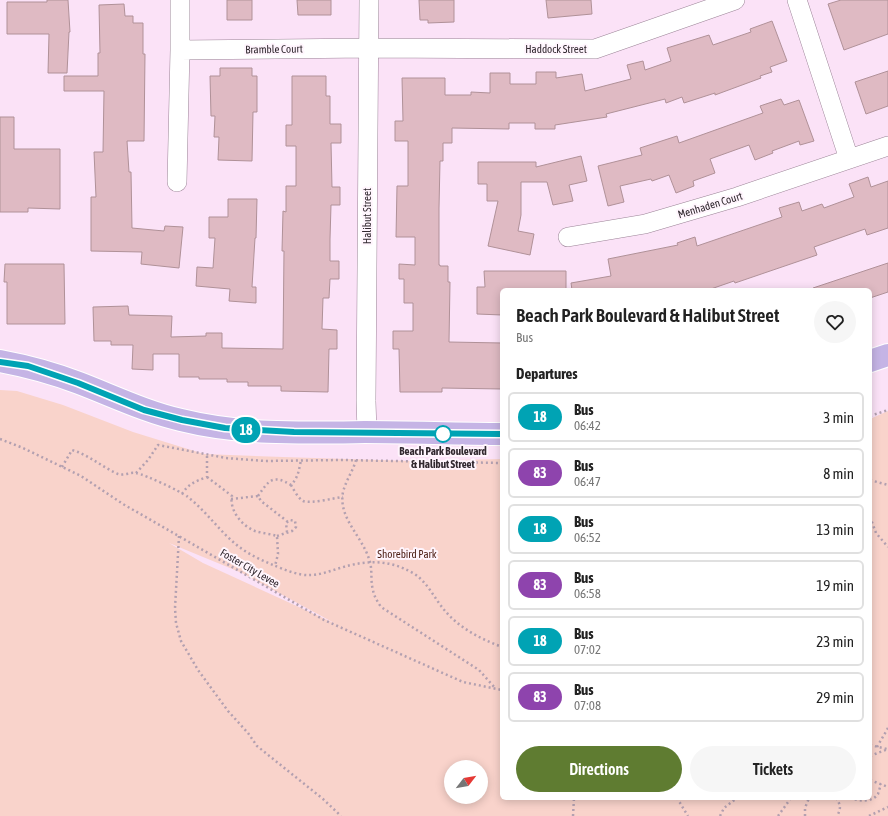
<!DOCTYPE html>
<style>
:root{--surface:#fff;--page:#f6f6f6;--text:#222;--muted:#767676;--line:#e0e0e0;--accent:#5f7c31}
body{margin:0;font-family:"Asap Condensed",sans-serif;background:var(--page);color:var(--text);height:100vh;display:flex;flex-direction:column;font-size:15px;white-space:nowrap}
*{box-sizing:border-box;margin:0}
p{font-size:13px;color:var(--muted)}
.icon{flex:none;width:22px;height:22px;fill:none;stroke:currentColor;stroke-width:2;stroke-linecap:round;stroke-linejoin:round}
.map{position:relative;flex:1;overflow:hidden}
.panel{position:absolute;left:500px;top:288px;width:372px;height:512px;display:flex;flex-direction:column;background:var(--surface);border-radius:6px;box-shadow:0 2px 10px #0003}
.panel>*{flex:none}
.badge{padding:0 8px;border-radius:13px;font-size:14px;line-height:26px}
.needle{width:26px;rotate:59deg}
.controls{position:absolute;left:444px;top:760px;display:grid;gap:8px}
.controls a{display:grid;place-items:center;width:44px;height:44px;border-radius:50%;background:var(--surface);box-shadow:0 2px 10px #0003;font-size:20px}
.map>.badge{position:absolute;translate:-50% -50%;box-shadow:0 0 0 2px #fff}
h2{padding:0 16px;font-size:15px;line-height:36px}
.round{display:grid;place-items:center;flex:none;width:42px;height:42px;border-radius:21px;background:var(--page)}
.head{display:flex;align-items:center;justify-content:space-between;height:68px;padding:0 16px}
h1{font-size:19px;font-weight:600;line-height:30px}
.button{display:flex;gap:8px;margin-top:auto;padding:8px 16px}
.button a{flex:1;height:46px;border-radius:24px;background:var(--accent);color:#fff;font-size:16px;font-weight:600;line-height:46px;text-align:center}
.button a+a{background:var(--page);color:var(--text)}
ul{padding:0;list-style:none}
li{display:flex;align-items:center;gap:12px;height:50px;margin:0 8px 6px;padding:0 8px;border:2px solid var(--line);border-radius:6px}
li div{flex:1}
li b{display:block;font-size:15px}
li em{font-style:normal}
li .badge{min-width:44px;font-weight:700;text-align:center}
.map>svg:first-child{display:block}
</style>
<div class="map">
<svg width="888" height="816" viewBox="0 0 888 816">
<rect width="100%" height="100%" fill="#fbe2f7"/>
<!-- green -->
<path fill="#f9d3cb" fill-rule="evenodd" d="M 0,390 L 17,391 L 63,405 L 133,432 L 204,454 L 283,457 L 411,461 L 502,459 L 502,798 L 870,798 L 870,419 L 888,411 L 888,816 L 0,816 ZM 169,543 L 242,573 L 336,624 L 203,563 ZM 451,767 L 481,767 L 481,797 L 451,797 Z"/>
<!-- building -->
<path fill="#dfbac3" stroke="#b09198" d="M 47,0 L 68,0 L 70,32 L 69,32 L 67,73 L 48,73 L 49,34 L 7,34 L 7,2 L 47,2 Z
M 227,0 L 252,0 L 252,20 L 227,20 Z
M 297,0 L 331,0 L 331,15 L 298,15 Z
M 419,0 L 454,0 L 454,22 L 428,23 L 428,20 L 420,20 Z
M 546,0 L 591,0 L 592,14 L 548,18 Z
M 841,0 L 888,0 L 888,34 L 844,50 L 828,4 Z
M 124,4 L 125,16 L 133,16 L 133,23 L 143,23 L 143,54 L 145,54 L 144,141 L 127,141 L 129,172 L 131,172 L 132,228 L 164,231 L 165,226 L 183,227 L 179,268 L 141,264 L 142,252 L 91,251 L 91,197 L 96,197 L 94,152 L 103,152 L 104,91 L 64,91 L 64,76 L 98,76 L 98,53 L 100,53 L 99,5 Z
M 772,21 L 787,61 L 770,67 L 772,72 L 760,76 L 761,78 L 715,95 L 715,93 L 684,103 L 682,97 L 666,103 L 665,99 L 606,114 L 607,117 L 555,125 L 555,129 L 535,129 L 535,123 L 509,123 L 509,129 L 452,128 L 452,143 L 443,143 L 443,161 L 440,161 L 439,208 L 439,265 L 440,265 L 440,266 L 448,266 L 448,282 L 450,282 L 449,342 L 502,343 L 502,389 L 442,388 L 442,392 L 400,392 L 399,349 L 393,349 L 393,331 L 413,331 L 413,303 L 404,303 L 404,279 L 399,279 L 399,264 L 415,265 L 415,237 L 396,237 L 397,186 L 408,186 L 408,141 L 395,141 L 395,121 L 403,121 L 402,78 L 445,78 L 445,95 L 471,95 L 471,92 L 490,93 L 490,73 L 510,73 L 510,84 L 536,84 L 536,72 L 556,72 L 556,78 L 582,74 L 585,91 L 631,79 L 627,65 L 643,61 L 645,70 L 671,61 L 667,48 L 709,35 L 713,45 L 751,32 L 750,29 Z
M 220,68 L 252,68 L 252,76 L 257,76 L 257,112 L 253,112 L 252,161 L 218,160 L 219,137 L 214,137 L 215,116 L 211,116 L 210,76 L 220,76 Z
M 888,71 L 888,106 L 866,114 L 855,82 Z
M 292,76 L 326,76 L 326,96 L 330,96 L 330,124 L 341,124 L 341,143 L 331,143 L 332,187 L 340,187 L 340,205 L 331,205 L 330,239 L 330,261 L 339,261 L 339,279 L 330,279 L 329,298 L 323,298 L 322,329 L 337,330 L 337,349 L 329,349 L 328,392 L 281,391 L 281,386 L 248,386 L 248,382 L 227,382 L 227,379 L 199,379 L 199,377 L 179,377 L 179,354 L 153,354 L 153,370 L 132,369 L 133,345 L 111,345 L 111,341 L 94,341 L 93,307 L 128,306 L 129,315 L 172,316 L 171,337 L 206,336 L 206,333 L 222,333 L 222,348 L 283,349 L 284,251 L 282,251 L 283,211 L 286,212 L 286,186 L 296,186 L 296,146 L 286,146 L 286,125 L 292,125 Z
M 781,99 L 784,105 L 799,100 L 814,141 L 800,145 L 799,141 L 772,151 L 773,153 L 755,160 L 749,145 L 710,159 L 715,173 L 693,181 L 694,186 L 676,193 L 669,175 L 652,181 L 651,179 L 620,186 L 624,202 L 608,206 L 598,166 L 642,155 L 640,148 L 677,136 L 679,143 L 763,113 L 760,106 Z
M 0,117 L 14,117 L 14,149 L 60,149 L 60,209 L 28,208 L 28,212 L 0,212 Z
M 581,156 L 587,181 L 569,185 L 573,201 L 553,205 L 547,182 L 521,182 L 521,215 L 518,231 L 534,234 L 530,255 L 488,246 L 498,201 L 487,201 L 487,184 L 478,184 L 478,162 L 536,162 L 536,167 Z
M 868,177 L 871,187 L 888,181 L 888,228 L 867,235 L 865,229 L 814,247 L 817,255 L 735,283 L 734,281 L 708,290 L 572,290 L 571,283 L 611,276 L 608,259 L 678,245 L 677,243 L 695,237 L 697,246 L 782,217 L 779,208 L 799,202 L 802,211 L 822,204 L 824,208 L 854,197 L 849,184 Z
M 228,199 L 257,199 L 256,238 L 255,238 L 252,287 L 256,287 L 256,303 L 229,301 L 230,289 L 196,286 L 197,267 L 213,268 L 215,238 L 209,238 L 209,217 L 228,217 Z
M 888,263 L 888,292 L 870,298 L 870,290 L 813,290 L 813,288 Z
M 5,264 L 64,264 L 65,324 L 7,324 L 7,282 L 4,282 Z
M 484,271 L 566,271 L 566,290 L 502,290 L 502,315 L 477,314 L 477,287 L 485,287 Z"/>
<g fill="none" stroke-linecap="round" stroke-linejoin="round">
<defs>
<path id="minor" d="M 797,0 L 849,159
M 180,50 L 368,48 L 595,49 L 735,0
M 177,182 L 180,50 L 180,0
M 568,237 L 645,224 L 737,197 L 888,146
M 367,432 L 366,401 L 369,0"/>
<path id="major" d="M 0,361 C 27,366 53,373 79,383 C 113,396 146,412 181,420 C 241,435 304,433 365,432 C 411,432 457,434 502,434
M 870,361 L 888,355"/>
</defs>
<!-- minor casing -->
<use href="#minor" stroke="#9b8497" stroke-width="20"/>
<!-- major casing -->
<use href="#major" stroke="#fff" stroke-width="24"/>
<!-- path -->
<path stroke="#b3a0b0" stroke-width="2.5" stroke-dasharray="2 3" stroke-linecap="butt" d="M 870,416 L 888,410
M 0,439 L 23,448 L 81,476 L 123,504 L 324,620 L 463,682 L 502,690
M 356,460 C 353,471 346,480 343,492 C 338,518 362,536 369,559 C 373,569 370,580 373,590 C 374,596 377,601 381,607 L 479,670 L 495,688
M 62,467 L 72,450 C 89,455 102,467 118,474 C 124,476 130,472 136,473 C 146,475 180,491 188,497 C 207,512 220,532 238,546 C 248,554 261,560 273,565 C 283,569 299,576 310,575 C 320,575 330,571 340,568 C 366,560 388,559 413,573 C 428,582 435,600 446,612 C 461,629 481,639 502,647
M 136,473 L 148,460 L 158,445 L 226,458 L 265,461 L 342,460 L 502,463
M 207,477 L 232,496 C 229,510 242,526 255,531 C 262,533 270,534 277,536 L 278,554 L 275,566
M 870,480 L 888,485
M 291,485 C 294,490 298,498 303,501 C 312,504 333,498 343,497
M 182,494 C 188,484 196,481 207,477 L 207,455
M 258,496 C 269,480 273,474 291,485 C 298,478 299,470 301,460
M 231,499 L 258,496 L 261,501 L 288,522
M 870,517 L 876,533 L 888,547
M 179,536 L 175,608 L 176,623 L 181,641 L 198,670 L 228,711 L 248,733 L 257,746 L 323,799 L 341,816
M 277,536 L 292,531 L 296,527 L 295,521 L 290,520 L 286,523 L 287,532
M 870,745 L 887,749
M 877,747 L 888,728
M 870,756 L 888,749
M 870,780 L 888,787
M 677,798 L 688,816
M 836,798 C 841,805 841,809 837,816
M 850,798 C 859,801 872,803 878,794 C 879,791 880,787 881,784
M 573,816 L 574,798
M 720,816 L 724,808 L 737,798
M 778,816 L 791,798
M 805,816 L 805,808 L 809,798
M 869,816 L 888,807"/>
<!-- minor -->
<use href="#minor" stroke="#fff" stroke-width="19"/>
<!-- major -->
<use href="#major" stroke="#c5b4e5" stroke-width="22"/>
</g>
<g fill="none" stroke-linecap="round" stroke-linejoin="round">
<defs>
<path id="line" d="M 0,362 L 28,366 L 78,383 L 144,410 L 182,420 L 225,428 L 294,432 L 502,434"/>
</defs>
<!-- line casing -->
<use href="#line" stroke="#fff" stroke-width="9"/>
<!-- line -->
<use href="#line" stroke="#00a3b4" stroke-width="6"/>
</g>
<!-- markers -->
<circle fill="#fff" stroke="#00a3b4" stroke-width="2" cx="443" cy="434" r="8"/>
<g text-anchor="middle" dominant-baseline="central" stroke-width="4" stroke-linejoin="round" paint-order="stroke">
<!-- street labels -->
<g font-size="11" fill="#31282f" stroke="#fff5fd">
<text transform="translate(274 49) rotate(-1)">Bramble Court</text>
<text x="556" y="49">Haddock Street</text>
<text transform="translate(710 205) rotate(-17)">Menhaden Court</text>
<text transform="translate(367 216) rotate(-90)">Halibut Street</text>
<text transform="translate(250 568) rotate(30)">Foster City Levee</text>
</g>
<!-- stop labels -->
<g font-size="11" font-weight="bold" fill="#31282f" stroke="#fff5fd">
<text x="443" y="451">Beach Park Boulevard<tspan x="443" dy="13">&amp; Halibut Street</tspan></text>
</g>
<!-- park labels -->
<g font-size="11" fill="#4c1d13" stroke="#fff5fd">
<text x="407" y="554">Shorebird Park</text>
</g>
</g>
</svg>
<div class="controls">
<a><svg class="needle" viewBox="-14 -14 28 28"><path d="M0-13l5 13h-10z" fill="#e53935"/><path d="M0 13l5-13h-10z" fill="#767676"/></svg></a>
</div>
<b class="badge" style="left:246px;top:430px;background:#00a3b4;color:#fff">18</b>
<section class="panel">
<div class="head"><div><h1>Beach Park Boulevard &amp; Halibut Street</h1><p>Bus</p></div><a class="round"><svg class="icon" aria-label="heart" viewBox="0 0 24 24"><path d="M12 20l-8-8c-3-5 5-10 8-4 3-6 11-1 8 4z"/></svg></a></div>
<h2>Departures</h2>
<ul>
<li><span class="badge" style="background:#00a3b4;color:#fff">18</span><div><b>Bus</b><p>06:42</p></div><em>3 min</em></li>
<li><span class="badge" style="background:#8e44ad;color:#fff">83</span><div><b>Bus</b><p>06:47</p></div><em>8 min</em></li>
<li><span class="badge" style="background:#00a3b4;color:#fff">18</span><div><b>Bus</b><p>06:52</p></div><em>13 min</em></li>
<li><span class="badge" style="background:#8e44ad;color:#fff">83</span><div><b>Bus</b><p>06:58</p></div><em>19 min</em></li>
<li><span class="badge" style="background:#00a3b4;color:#fff">18</span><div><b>Bus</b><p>07:02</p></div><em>23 min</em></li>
<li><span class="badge" style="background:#8e44ad;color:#fff">83</span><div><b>Bus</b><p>07:08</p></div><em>29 min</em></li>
</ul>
<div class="button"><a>Directions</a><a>Tickets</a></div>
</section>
</div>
